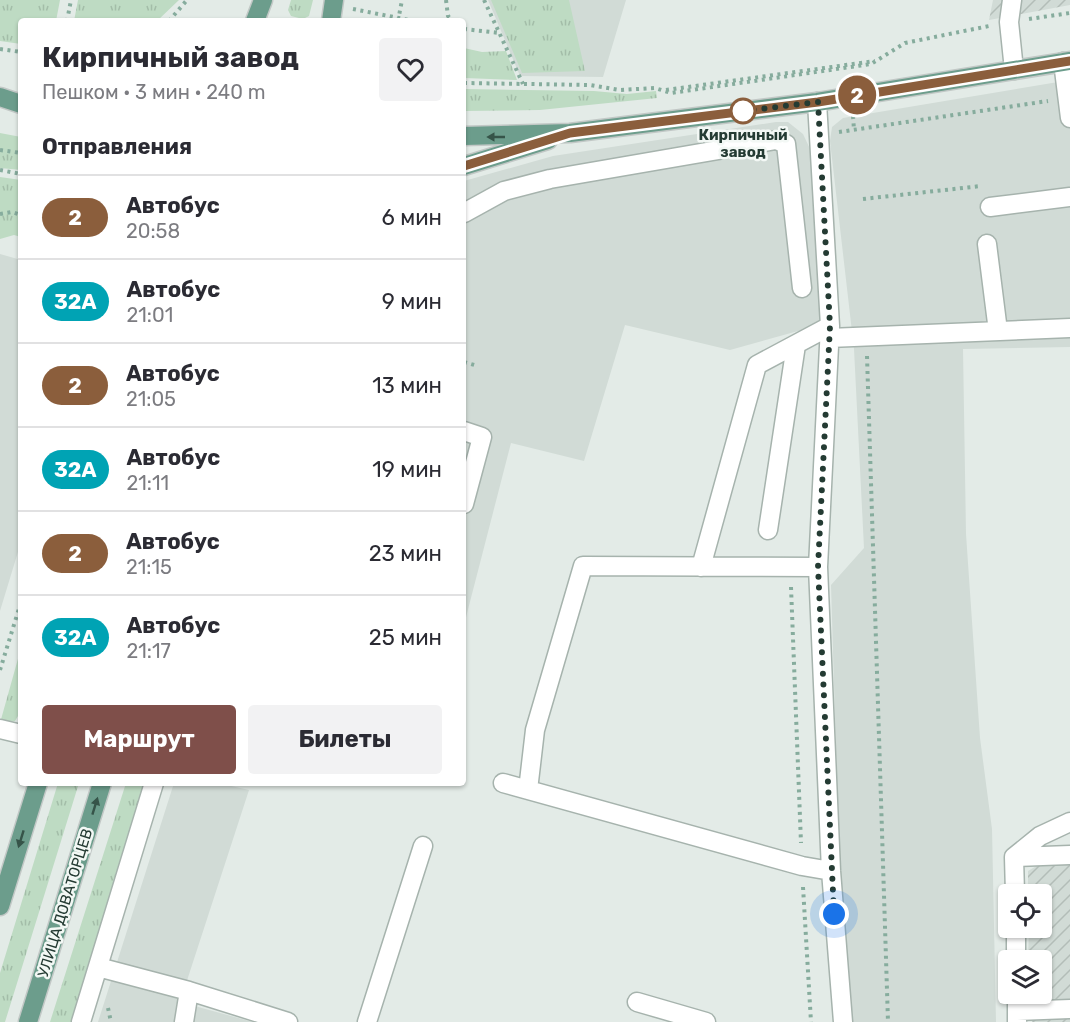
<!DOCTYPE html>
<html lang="ru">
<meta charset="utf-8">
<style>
:root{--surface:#fff;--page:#f2f2f3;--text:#2b2b33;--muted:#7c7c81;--line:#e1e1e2;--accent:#7f4f4a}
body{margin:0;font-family:Rubik,sans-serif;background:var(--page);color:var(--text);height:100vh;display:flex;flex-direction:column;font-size:22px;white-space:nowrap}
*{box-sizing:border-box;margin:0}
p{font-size:20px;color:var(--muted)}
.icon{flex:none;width:33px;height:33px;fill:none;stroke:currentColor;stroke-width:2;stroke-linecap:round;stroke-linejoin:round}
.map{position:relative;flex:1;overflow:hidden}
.sheet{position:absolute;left:18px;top:18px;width:448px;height:768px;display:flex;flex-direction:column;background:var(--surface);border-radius:6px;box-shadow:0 2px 4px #0004}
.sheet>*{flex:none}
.badge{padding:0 12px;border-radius:20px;font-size:21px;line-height:39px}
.buttons{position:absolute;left:998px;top:884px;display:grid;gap:12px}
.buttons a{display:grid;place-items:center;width:54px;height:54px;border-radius:6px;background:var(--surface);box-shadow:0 2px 4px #0004;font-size:30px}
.you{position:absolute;width:30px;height:30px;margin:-15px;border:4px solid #fff;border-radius:50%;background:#1a73e8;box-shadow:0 0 0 9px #1a73e833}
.map>.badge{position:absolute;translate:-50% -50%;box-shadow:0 0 0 3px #fff}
h2{padding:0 24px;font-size:22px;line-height:54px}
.round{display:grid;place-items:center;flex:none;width:63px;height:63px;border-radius:6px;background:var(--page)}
.headline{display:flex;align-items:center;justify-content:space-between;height:102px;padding:0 24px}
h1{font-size:28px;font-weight:700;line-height:45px}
.action{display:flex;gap:12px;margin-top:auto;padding:12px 24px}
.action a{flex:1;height:69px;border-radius:6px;background:var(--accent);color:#fff;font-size:24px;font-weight:700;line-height:69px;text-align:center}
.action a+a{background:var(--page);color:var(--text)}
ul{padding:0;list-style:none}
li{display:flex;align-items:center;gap:18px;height:84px;padding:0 24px;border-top:2px solid var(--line)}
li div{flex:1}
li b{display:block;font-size:22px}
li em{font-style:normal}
li .badge{min-width:66px;font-weight:700;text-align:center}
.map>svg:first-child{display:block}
</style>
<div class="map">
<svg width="1070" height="1022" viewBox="0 0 1070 1022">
<defs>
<pattern id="industrial-furrows" width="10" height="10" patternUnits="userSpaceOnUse" patternTransform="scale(1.5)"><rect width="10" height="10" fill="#d1dbd6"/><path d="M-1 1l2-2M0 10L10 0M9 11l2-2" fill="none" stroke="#b3bdb8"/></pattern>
<pattern id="grass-tufts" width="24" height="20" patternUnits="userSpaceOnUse" patternTransform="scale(1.5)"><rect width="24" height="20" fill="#bedbc3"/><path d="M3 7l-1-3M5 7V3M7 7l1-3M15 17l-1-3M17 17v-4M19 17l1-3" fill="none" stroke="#a3bda8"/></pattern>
</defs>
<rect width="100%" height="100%" fill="#e3ebe7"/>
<!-- built -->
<path fill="#d1dbd6" d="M 488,0 L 626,0 L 603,77 L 520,76 Z
M 1070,80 L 1070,347 L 963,349 L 966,534 L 980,738 L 992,829 L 996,1022 L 851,1022 L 839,848 L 831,585 L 864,548 L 854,349 L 830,141 L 832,127 L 843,118 Z
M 776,122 L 788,122 L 803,134 L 811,151 L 823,329 L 798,331 L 730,350 L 625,325 L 584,461 L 511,443 L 464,625 L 464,181 L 553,156 Z
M 0,254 L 21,260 L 21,542 L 0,611 Z
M 174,783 L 218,783 L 249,790 L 180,1002 L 253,1022 L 98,1022 Z"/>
<!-- industrial -->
<path fill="url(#industrial-furrows)" d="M 993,0 L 1070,0 L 1070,5 L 989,20 Z
M 1070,846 L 1070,1022 L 1032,1022 L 1029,993 L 1041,993 L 1041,960 L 1028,960 L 1029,927 L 1041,927 L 1041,894 L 1028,894 L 1028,871 Z"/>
<!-- grass -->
<path fill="url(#grass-tufts)" d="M 0,0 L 60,0 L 56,21 L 21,21 L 21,44 L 0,41 Z
M 78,0 L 179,0 L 157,21 L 74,21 Z
M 291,0 L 313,0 L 309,16 L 303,19 L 291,16 L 288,10 Z
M 491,0 L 569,0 L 585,71 L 522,73 Z
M 464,48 L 482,52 L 506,51 L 517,80 L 464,78 Z
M 464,89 L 594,91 L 627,94 L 656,91 L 657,98 L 540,110 L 464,111 Z
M 0,133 L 21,137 L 21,170 L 0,168 Z
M 0,177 L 21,180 L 21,237 L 14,235 L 0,239 Z
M 21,648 L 21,711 L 15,721 L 0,723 Z
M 58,783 L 79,783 L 5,1022 L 0,1022 L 0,973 Z
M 126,783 L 147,783 L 74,1022 L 50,1022 Z"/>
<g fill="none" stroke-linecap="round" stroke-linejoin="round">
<defs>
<path id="minor" d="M 1012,0 L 1009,22 L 1014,70
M 1063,62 L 1070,118
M 817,102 L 830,326 L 818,567 L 831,871 L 843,1022
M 990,207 L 1070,197
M 464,213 L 504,191 L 550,179 L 776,140 L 786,144 L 802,288
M 987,244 L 998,331
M 829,338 L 1070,328
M 464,431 L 482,437 L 464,504
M 768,530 L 796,345
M 701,567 L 757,365 L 830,326
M 0,729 L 21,734
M 503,783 L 802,866 L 831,871
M 528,790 L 535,730 L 583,566 L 818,567
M 1014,857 L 1070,855
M 1015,894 L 1014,857 L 1040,836 L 1070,822
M 1016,927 L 1016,960
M 98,967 L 189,991 L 288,1022
M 637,1002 L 706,1022
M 1017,1011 L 1070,1009
M 81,1022 L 154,783
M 184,1022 L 189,991
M 367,1022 L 423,846
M 1017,1022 L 1017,993"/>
<path id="major" d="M 255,21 L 263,0
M 331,21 L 334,0
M 0,97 L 21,104
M 464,136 L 570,133 L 817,102 L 1070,61
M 464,166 L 548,140
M 0,906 L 38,783
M 28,1022 L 102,783"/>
</defs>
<!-- minor casing -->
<use href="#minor" stroke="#a6b3ad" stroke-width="21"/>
<!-- major casing -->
<use href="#major" stroke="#c2c8c6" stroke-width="21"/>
<!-- path -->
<path stroke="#86ac9d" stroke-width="4" stroke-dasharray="3 4.5" stroke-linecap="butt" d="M 446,0 L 448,16 L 453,21
M 484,0 L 523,84
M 353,9 L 414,21
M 1029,19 L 1070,13
M 67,21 L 71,0
M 169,21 L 187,0
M 398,21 L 402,0
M 464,29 L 500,33
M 0,49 L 21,52
M 464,83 L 590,85 L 619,90 L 655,88 L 671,93 L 871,64 L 905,43 L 989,26
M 666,90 L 875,61
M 853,116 L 854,130
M 839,132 L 1048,101
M 0,150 L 21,153
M 0,170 L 21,174
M 863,199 L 981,186
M 0,214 L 12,212 L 21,215
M 867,356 L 888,1022
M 464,362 L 478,366
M 791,587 L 801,843
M 0,670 L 21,602
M 803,887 L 811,1022
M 108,1008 L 111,1022"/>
<!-- minor -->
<use href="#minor" stroke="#fff" stroke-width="18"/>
<!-- major -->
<use href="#major" stroke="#6c9d8c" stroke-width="18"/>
</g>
<!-- one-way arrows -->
<defs><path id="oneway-solid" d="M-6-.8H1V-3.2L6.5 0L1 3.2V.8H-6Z" transform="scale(1.5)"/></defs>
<g fill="#365449">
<use href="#oneway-solid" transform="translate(496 137) rotate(180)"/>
<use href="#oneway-solid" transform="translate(95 806) rotate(-73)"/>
<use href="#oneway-solid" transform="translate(21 839) rotate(107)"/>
</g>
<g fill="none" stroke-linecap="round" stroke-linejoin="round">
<defs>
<path id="line" d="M 464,166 L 570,133 L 818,102 L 1070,61"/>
</defs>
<!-- line casing -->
<use href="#line" stroke="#fff" stroke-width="14"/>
<!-- line -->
<use href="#line" stroke="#8b5e3c" stroke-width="9"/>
<!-- walk -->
<path stroke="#243b33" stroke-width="6" stroke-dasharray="0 10.8" d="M 743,111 L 818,102 L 830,326 L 818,567 L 834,914"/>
</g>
<!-- markers -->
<circle fill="#fff" stroke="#8b5e3c" stroke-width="3" cx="743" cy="111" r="12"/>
<g text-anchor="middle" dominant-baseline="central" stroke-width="5" stroke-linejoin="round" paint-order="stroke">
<!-- stop labels -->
<g font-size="15" font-weight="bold" fill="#243b33" stroke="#f3f8f5">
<text x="743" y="135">Кирпичный<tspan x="743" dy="17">завод</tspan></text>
</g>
<!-- street labels -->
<g font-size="15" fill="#243b33" stroke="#f3f8f5">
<text transform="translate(65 903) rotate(-73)">УЛИЦА ДОВАТОРЦЕВ</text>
</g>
</g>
</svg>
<div class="buttons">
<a><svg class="icon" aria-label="locate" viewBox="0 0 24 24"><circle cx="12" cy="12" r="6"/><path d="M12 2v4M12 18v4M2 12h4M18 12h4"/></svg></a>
<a><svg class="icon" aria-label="layers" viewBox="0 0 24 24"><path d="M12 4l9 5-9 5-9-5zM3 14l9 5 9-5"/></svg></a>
</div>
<div class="you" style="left:834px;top:914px"></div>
<b class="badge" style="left:857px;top:95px;background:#8b5e3c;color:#fff">2</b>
<section class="sheet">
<div class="headline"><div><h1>Кирпичный завод</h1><p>Пешком · 3 мин · 240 m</p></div><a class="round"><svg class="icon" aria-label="heart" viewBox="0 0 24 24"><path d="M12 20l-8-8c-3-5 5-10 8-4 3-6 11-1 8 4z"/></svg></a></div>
<h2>Отправления</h2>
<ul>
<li><span class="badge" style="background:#8b5e3c;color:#fff">2</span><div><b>Автобус</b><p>20:58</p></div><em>6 мин</em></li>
<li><span class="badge" style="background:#00a3b4;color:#fff">32A</span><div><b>Автобус</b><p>21:01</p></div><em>9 мин</em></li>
<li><span class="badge" style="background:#8b5e3c;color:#fff">2</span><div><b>Автобус</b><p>21:05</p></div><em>13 мин</em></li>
<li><span class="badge" style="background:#00a3b4;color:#fff">32A</span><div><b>Автобус</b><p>21:11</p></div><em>19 мин</em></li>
<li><span class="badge" style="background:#8b5e3c;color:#fff">2</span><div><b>Автобус</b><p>21:15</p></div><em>23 мин</em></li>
<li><span class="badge" style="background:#00a3b4;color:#fff">32A</span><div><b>Автобус</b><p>21:17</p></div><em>25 мин</em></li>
</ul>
<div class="action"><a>Маршрут</a><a>Билеты</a></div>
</section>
</div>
